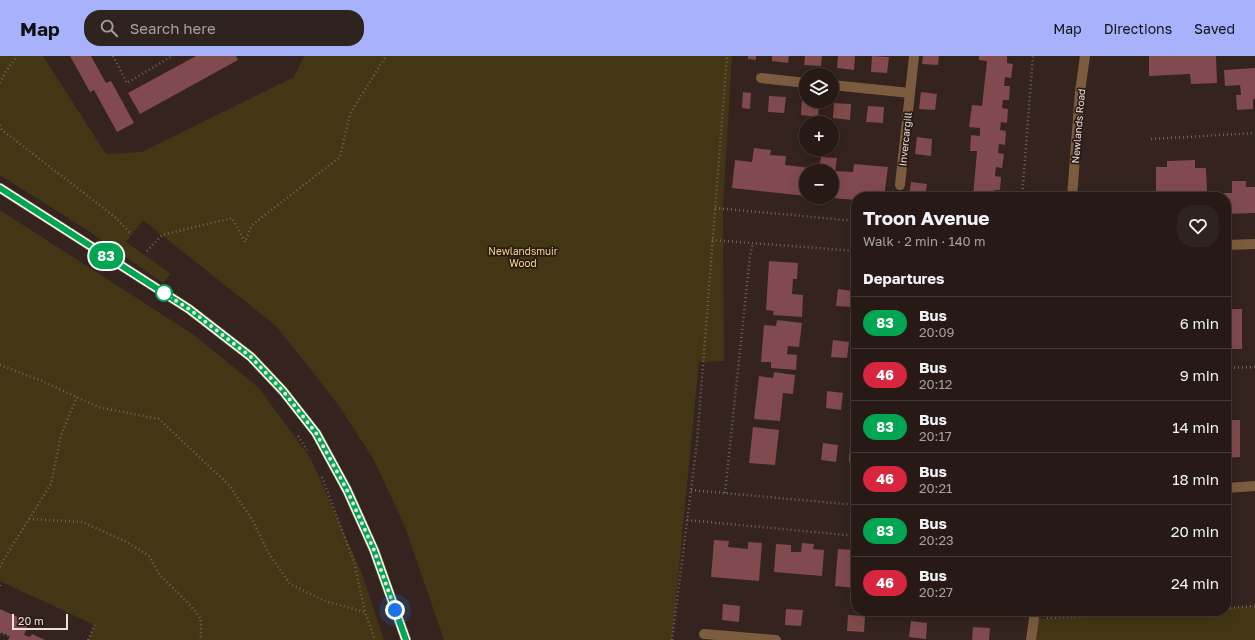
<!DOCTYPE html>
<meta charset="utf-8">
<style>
:root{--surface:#271a16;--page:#2f231f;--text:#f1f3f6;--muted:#a4a1a1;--line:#433835;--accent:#a7b1fc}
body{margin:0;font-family:"Golos Text",sans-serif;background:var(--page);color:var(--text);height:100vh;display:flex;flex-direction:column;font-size:15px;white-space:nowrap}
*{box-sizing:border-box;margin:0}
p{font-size:13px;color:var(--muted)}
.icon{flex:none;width:22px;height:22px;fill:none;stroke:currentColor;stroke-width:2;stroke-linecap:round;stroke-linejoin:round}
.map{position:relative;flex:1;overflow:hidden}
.side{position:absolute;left:851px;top:136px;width:380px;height:424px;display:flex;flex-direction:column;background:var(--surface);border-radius:16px;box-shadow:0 4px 16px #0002,0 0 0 1px var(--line)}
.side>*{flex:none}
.badge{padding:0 8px;border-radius:13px;font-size:14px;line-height:26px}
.tools{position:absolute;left:799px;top:12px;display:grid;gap:8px}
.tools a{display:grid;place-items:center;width:40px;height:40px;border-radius:50%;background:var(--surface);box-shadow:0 4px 16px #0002,0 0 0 1px var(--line);font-size:20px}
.scale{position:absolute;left:12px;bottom:10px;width:56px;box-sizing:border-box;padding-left:4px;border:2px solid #ebe0dc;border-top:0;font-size:11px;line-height:14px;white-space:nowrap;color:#ebe0dc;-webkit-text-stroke:3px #2a1a15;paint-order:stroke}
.you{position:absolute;width:20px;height:20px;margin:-10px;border:3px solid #fff;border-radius:50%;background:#1a73e8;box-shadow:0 0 0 6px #1a73e833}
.map>.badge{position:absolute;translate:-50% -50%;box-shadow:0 0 0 2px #fff}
h2{padding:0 12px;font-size:15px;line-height:36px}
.round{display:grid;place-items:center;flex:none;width:42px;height:42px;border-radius:16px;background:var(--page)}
.head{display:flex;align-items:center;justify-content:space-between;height:68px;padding:0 12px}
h1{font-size:19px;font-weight:700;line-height:30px}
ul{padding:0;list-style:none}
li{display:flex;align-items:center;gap:12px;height:52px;padding:0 12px;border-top:1px solid var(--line)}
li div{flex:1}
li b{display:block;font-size:15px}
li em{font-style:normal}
li .badge{min-width:44px;font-weight:700;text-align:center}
header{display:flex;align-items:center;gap:24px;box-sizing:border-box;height:56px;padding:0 20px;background:var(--accent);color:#111}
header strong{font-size:19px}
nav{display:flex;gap:22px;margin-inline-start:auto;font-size:14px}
.search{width:280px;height:36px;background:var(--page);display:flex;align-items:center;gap:10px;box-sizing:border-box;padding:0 14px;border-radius:16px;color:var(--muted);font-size:15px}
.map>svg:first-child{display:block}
</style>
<header>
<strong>Map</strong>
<div class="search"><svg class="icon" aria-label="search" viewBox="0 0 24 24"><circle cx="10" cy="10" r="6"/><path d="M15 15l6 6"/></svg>Search here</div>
<nav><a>Map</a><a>Directions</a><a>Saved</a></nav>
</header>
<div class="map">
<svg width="1255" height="584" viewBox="0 0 1255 584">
<rect width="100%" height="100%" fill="#34231e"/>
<!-- green -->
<path fill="#433614" d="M 0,0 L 43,0 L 106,98 L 142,96 L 294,21 L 304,0 L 732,0 L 723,150 L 724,305 L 699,306 L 672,584 L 444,584 L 405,471 L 374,404 L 339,350 L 312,315 L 276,270 L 143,164 L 126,186 L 171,218 L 163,227 L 87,174 L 0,119 Z
M 0,154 L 194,279 L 259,332 L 311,403 L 361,515 L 384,584 L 88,584 L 94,569 L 0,525 Z
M 1255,550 L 1255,584 L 1032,584 L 1035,563 L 1172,555 L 1226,555 L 1226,552 Z"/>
<!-- building -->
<path fill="#804a4e" d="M 70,0 L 91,0 L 106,27 L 111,25 L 134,67 L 117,76 L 94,34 L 90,36 Z
M 196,0 L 236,0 L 238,4 L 140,58 L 128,37 Z
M 748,0 L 756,0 L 756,4 L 748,3 Z
M 772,0 L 789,0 L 788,7 L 772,5 Z
M 805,0 L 822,0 L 821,10 L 804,9 Z
M 838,0 L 855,0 L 854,14 L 837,12 Z
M 872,0 L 889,1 L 887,17 L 871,16 Z
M 923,0 L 939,0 L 938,9 L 922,8 Z
M 979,0 L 1007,0 L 1007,7 L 1013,8 L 1011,22 L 1005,21 L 1004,30 L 1010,30 L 1009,44 L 1003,44 L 1002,52 L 1008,53 L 1007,67 L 1001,66 L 1000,74 L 1006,75 L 1005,89 L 999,88 L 998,97 L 1004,98 L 1002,112 L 996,111 L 995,120 L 1001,121 L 1000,134 L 994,134 L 993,141 L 973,141 L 977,95 L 970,95 L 971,79 L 980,80 L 980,72 L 969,71 L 972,49 L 982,50 L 987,5 L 979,4 Z
M 1149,0 L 1216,0 L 1217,27 L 1191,28 L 1190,18 L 1149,20 Z
M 1255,12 L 1255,43 L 1253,43 L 1253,53 L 1237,54 L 1236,39 L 1241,39 L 1240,29 L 1225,30 L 1224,14 Z
M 743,36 L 751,37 L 750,53 L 742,52 Z
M 921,36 L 937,38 L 935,54 L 919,53 Z
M 769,40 L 786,41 L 784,57 L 768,56 Z
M 802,43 L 806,44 L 806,45 L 819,45 L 818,61 L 801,59 Z
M 834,47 L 851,48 L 850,64 L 833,62 Z
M 868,50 L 884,51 L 883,67 L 866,66 Z
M 917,81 L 932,83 L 931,100 L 915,98 Z
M 754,92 L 771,94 L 770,99 L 786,100 L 785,109 L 819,113 L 821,101 L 837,102 L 835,115 L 853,116 L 854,108 L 888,111 L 884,141 L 856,141 L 856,144 L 832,142 L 832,115 L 806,115 L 806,140 L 732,132 L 735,104 L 752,106 Z
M 1195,104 L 1195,112 L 1206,112 L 1207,136 L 1156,138 L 1156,111 L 1167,111 L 1167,105 Z
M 1232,125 L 1246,125 L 1246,131 L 1255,131 L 1255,157 L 1226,158 L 1226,141 L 1222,141 L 1222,137 L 1232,137 Z
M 911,126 L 927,128 L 925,141 L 909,141 Z
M 1137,137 L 1138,141 L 1108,141 L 1108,138 Z
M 769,205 L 798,207 L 797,223 L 793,223 L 792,238 L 803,239 L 802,261 L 773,259 L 774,255 L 766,254 Z
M 838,233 L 853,235 L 852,251 L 836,250 Z
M 1226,249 L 1231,249 L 1231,253 L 1242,253 L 1242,293 L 1226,293 Z
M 777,264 L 802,267 L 799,291 L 788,290 L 787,298 L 797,299 L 796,314 L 771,312 L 771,306 L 761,306 L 764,269 L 776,270 Z
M 833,284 L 849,286 L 847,302 L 831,301 Z
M 774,316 L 795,319 L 793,338 L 783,337 L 780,365 L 754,363 L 759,320 L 773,322 Z
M 827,335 L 843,337 L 841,354 L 826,352 Z
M 1226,364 L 1240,364 L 1240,401 L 1226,402 Z
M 753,371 L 779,374 L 775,409 L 749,407 Z
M 823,387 L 838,389 L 836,406 L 821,404 Z
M 714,484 L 729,485 L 728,491 L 748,493 L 748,486 L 762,487 L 759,525 L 711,521 Z
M 802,487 L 814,488 L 813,493 L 824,494 L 822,520 L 774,516 L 776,488 L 791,489 L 791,496 L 801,496 Z
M 838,493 L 854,494 L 853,501 L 856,501 L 856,532 L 835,530 Z
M 1226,511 L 1227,511 L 1228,518 L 1232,518 L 1232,534 L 1226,534 Z
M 723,548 L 740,550 L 739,566 L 722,564 Z
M 0,553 L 29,566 L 24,579 L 30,581 L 32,578 L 45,584 L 8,584 L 10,580 L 0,576 Z
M 786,553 L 803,554 L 801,570 L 785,569 Z
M 957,555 L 967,555 L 964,557 L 958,557 Z
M 848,559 L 865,560 L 864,576 L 847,575 Z
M 911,565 L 927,567 L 926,583 L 909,581 Z
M 973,571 L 990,572 L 989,584 L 972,584 Z"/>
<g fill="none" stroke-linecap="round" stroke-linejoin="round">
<!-- path -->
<path stroke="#73645f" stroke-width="2.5" stroke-dasharray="1 3" stroke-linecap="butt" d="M 113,0 L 127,27 L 172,0
M 0,27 L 6,15 L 17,0
M 0,69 L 2,74 L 115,161 L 130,177
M 1151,83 L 1255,77
M 1022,141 L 1033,0
M 715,152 L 856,165
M 712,184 L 856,195
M 147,195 L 162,179 L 232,162 L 245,186 L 252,169 L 340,101 L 350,58 L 386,0
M 0,309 L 42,325 L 98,351 L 159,363 L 229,429 L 253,465 L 268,496 L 290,528 L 325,545 L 365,556
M 1226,312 L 1255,311
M 298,380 L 307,394
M 322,421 L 354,506 L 365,556 L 375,584
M 691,434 L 856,449
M 725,437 L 750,200 L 753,187
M 29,463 L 82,466 L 125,485 L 149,500 L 159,518 L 191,550 L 201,563 L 201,580 L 200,584
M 687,464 L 856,480
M 0,511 L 7,498 L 51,428 L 61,379 L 77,341
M 0,529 L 0,531
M 1226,552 L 1255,550
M 1047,562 L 1172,555
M 0,576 L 10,580
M 88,584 L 95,569
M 672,584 L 697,386 L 727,0"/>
<!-- street -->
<path stroke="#7b5c3e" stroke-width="10" d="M 761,22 L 806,27
M 832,29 L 910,37
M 900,129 L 914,0
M 1072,141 L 1080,36 L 1085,0
M 1226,189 L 1255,188
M 854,404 L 856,377
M 1226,432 L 1255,430
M 704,578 L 776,584
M 1031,584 L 1035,555"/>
<!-- secondary -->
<path stroke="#aa7847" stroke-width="10" d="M 0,132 L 189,253 L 251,301 L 283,335 L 316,377 L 347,434 L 374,494 L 406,584"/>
</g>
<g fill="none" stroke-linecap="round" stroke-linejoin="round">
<defs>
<path id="line" d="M 0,132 L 189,253 L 251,301 L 283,335 L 316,377 L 347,434 L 374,494 L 406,584"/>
</defs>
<!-- line casing -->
<use href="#line" stroke="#fff" stroke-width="9"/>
<!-- line -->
<use href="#line" stroke="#00a651" stroke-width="6"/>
<!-- walk -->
<path stroke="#ebe0dc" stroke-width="4" stroke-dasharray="0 7.2" d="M 164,237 L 189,253 L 251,301 L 283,335 L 316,377 L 347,434 L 374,494 L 395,554"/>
</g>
<!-- markers -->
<circle fill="#fff" stroke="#00a651" stroke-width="2" cx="164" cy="237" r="8"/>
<g text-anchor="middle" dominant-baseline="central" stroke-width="3.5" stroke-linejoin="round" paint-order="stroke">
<!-- street labels -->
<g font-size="10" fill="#ebe0dc" stroke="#2a1a15">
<text transform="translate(1078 70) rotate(-85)">Newlands Road</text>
<text transform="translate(905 83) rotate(-84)">Invercargill</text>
</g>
<!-- park labels -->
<g font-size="10" fill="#f6d88a" stroke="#2a1a15">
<text x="523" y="195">Newlandsmuir<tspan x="523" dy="12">Wood</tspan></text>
</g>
</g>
</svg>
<div class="tools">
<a><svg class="icon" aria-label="layers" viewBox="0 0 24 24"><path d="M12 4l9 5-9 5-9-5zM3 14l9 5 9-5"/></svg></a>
<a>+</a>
<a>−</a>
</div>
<div class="scale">20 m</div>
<div class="you" style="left:395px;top:554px"></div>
<b class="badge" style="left:106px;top:200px;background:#00a651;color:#fff">83</b>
<section class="side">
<div class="head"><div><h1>Troon Avenue</h1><p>Walk · 2 min · 140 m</p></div><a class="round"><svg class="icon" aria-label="heart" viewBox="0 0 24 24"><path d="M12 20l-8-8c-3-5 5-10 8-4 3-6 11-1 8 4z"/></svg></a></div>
<h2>Departures</h2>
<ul>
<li><span class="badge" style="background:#00a651;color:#fff">83</span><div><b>Bus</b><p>20:09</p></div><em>6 min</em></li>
<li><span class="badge" style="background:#d7263d;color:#fff">46</span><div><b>Bus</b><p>20:12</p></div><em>9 min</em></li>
<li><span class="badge" style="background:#00a651;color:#fff">83</span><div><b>Bus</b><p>20:17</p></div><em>14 min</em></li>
<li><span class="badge" style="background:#d7263d;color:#fff">46</span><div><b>Bus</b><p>20:21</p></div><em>18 min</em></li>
<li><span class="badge" style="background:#00a651;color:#fff">83</span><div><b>Bus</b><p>20:23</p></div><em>20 min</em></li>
<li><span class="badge" style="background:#d7263d;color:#fff">46</span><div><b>Bus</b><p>20:27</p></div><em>24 min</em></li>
</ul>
</section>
</div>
